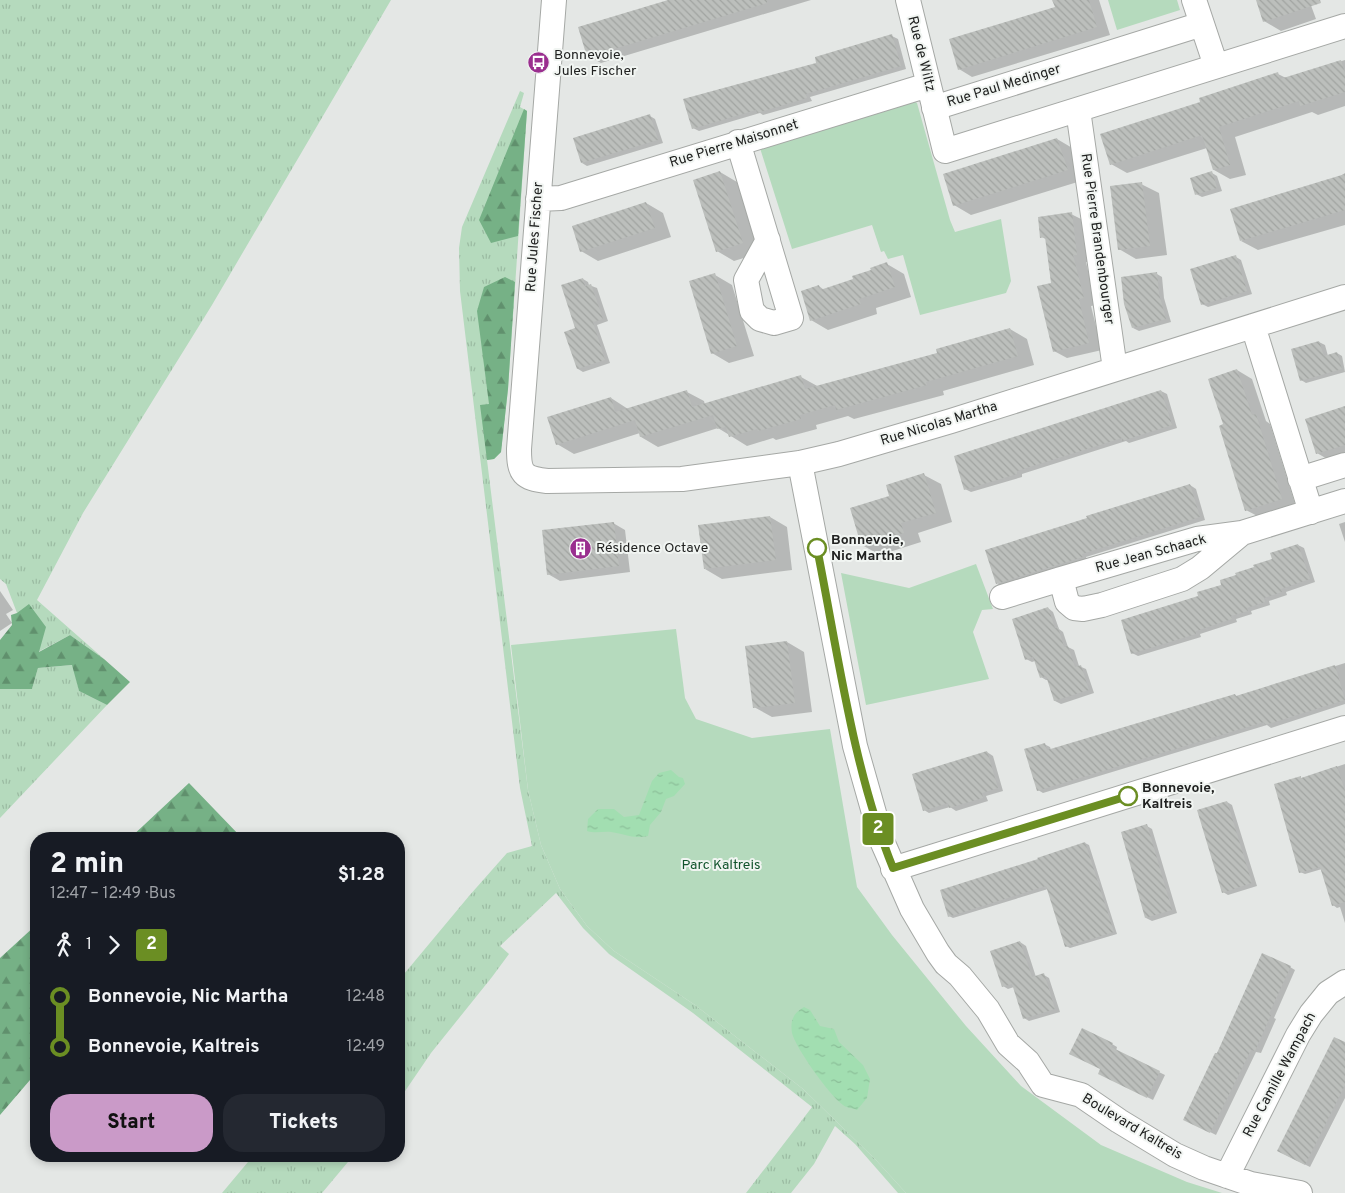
<!DOCTYPE html>
<meta charset="utf-8">
<style>
:root{--surface:#171b24;--page:#242831;--text:#f1f3f6;--muted:#9ea1a6;--accent:#ca9ac8}
body{margin:0;font-family:Overpass,sans-serif;background:var(--page);color:var(--text);height:100vh;display:flex;flex-direction:column;font-size:19px;white-space:nowrap}
*{box-sizing:border-box;margin:0}
p{font-size:16px;color:var(--muted)}
.icon{flex:none;width:28px;height:28px;fill:none;stroke:currentColor;stroke-width:2;stroke-linecap:round;stroke-linejoin:round}
.map{position:relative;flex:1;overflow:hidden}
.sheet{position:absolute;left:30px;top:832px;width:375px;height:330px;display:flex;flex-direction:column;background:var(--surface);border-radius:20px;box-shadow:0 2px 8px #0003}
.sheet>*{flex:none}
.badge{padding:0 10px;border-radius:4px;font-size:18px;line-height:32px}
.map>.badge{position:absolute;translate:-50% -50%;box-shadow:0 0 0 2px #fff}
.legs{display:flex;align-items:center;gap:8px;height:55px;padding:0 20px;font-size:16px}
.legs p{margin-inline-start:auto}
.overview{display:flex;align-items:center;justify-content:space-between;height:85px;padding:0 20px}
h1{font-size:28px;font-weight:800;line-height:38px}
.primary-button{display:flex;gap:10px;margin-top:auto;padding:10px 20px}
.primary-button a{flex:1;height:58px;border-radius:20px;background:var(--accent);color:#111;font-size:20px;font-weight:800;line-height:58px;text-align:center}
.primary-button a+a{background:var(--page);color:var(--text)}
ul{padding:0 20px;list-style:none}
li{display:flex;align-items:center;gap:18px;height:50px;font-size:19px}
li i{display:grid;place-items:center;width:8px;height:100%;margin:0 6px;background:currentColor}
li i::after{content:'';width:12px;height:12px;margin:-6px;border:4px solid;border-radius:50%;background:var(--surface)}
li p{margin-inline-start:auto}
li:first-child i{background:linear-gradient(#0000 50%,currentColor 0)}
li:last-child i{background:linear-gradient(currentColor 50%,#0000 0)}
.map>svg:first-child{display:block}
</style>
<div class="map">
<svg width="1345" height="1193" viewBox="0 0 1345 1193">
<defs>
<pattern id="grass-tufts" width="24" height="20" patternUnits="userSpaceOnUse" patternTransform="scale(1.25)"><rect width="24" height="20" fill="#b5dabd"/><path d="M3 7l-1-3M5 7V3M7 7l1-3M15 17l-1-3M17 17v-4M19 17l1-3" fill="none" stroke="#9bbba2"/></pattern>
<pattern id="forest-firs" width="22" height="20" patternUnits="userSpaceOnUse" patternTransform="scale(1.25)"><rect width="22" height="20" fill="#76b186"/><path d="M5 1l3.5 6h-7zM16 11l3.5 6h-7z" fill="#60906d"/></pattern>
<pattern id="water-ripples" width="26" height="14" patternUnits="userSpaceOnUse" patternTransform="scale(1.25)"><rect width="26" height="14" fill="#a2deb1"/><path d="M2 4q2-2 4 0t4 0M15 11q2-2 4 0t4 0" fill="none" stroke="#8bbe98"/></pattern>
<pattern id="building-back-hatch" width="6" height="6" patternUnits="userSpaceOnUse" patternTransform="scale(1.25)"><rect width="6" height="6" fill="#bcbfbc"/><path d="M-1 5l2 2M0 0l6 6M5-1l2 2" fill="none" stroke="#a1a4a1"/></pattern>
</defs>
<rect width="100%" height="100%" fill="#e4e7e5"/>
<!-- grass -->
<path fill="url(#grass-tufts)" d="M 0,0 L 391,0 L 212,305 L 83,513 L 37,600 L 104,659 L 70,635 L 38,652 L 17,613 L 6,584 L 0,579 Z
M 520,91 L 524,93 L 520,107 L 527,111 L 508,389 L 501,452 L 494,459 L 487,460 L 528,790 L 541,845 L 560,889 L 587,926 L 614,951 L 695,1005 L 803,1089 L 875,1159 L 906,1193 L 898,1193 L 855,1144 L 835,1126 L 814,1164 L 791,1193 L 746,1193 L 812,1107 L 693,1013 L 609,954 L 583,928 L 556,893 L 500,946 L 509,954 L 492,977 L 431,1053 L 399,1100 L 399,980 L 469,896 L 507,853 L 532,846 L 520,788 L 460,291 L 459,248 L 462,227 Z
M 73,665 L 79,691 L 107,705 L 0,818 L 0,689 L 32,689 L 38,668 Z
M 253,1156 L 353,1156 L 322,1193 L 222,1193 Z"/>
<!-- forest -->
<path fill="url(#forest-firs)" d="M 524,109 L 527,111 L 518,236 L 491,243 L 479,220 Z
M 505,277 L 515,282 L 508,389 L 501,452 L 494,459 L 487,460 L 480,405 L 489,404 L 477,311 L 484,287 Z
M 29,604 L 46,627 L 39,652 L 70,635 L 104,659 L 130,682 L 107,705 L 79,691 L 72,665 L 38,668 L 32,689 L 0,689 L 0,640 L 12,625 L 11,615 L 17,613 Z
M 189,783 L 241,837 L 239,839 L 129,839 Z
M 36,925 L 36,1073 L 0,1115 L 0,958 Z"/>
<!-- park -->
<path fill="#b5dabd" d="M 1108,0 L 1177,0 L 1180,10 L 1117,30 Z
M 910,99 L 917,103 L 950,220 L 955,232 L 1001,219 L 1011,281 L 1006,293 L 920,315 L 903,255 L 888,259 L 884,251 L 881,252 L 872,225 L 792,249 L 759,145 Z
M 976,564 L 993,609 L 982,610 L 973,632 L 989,679 L 866,705 L 841,573 L 909,588 Z
M 676,629 L 685,698 L 696,719 L 752,738 L 830,729 L 857,887 L 892,935 L 966,1026 L 1021,1086 L 1101,1145 L 1187,1182 L 1222,1193 L 906,1193 L 875,1159 L 803,1089 L 695,1005 L 614,951 L 587,926 L 560,889 L 541,845 L 528,790 L 511,645 Z"/>
<!-- water -->
<path fill="url(#water-ripples)" d="M 671,770 L 679,777 L 683,778 L 685,784 L 674,796 L 666,799 L 661,812 L 650,825 L 648,836 C 631,839 626,834 611,832 C 603,831 596,834 587,831 L 588,819 L 598,809 L 614,809 L 624,817 L 639,815 L 652,781 L 659,773 Z
M 804,1007 L 810,1010 L 820,1026 L 834,1029 L 839,1042 L 863,1065 L 870,1079 L 867,1098 L 857,1110 C 853,1108 846,1108 843,1105 C 830,1096 795,1047 792,1033 C 790,1021 793,1013 804,1007 Z"/>
<!-- shadow -->
<path fill="#0003" d="M 673,0 L 811,0 L 601,63 L 588,56 Z
M 1054,0 L 1099,0 L 1110,35 L 972,77 L 959,69 L 1056,8 Z
M 1257,0 L 1309,0 L 1316,19 L 1281,31 L 1264,21 Z
M 892,36 L 898,39 L 906,69 L 810,97 L 812,101 L 763,115 L 760,113 L 699,131 L 693,128 L 818,64 Z
M 1345,60 L 1345,106 L 1318,115 L 1312,112 L 1235,137 L 1246,175 L 1230,179 L 1214,170 L 1207,148 L 1127,173 L 1111,164 L 1202,102 L 1278,74 L 1286,78 Z
M 650,116 L 655,119 L 663,143 L 587,166 L 582,163 Z
M 1057,139 L 1074,149 L 1084,180 L 971,215 L 954,205 Z
M 720,172 L 737,182 L 760,253 L 734,261 L 717,251 Z
M 1212,173 L 1217,176 L 1222,191 L 1202,197 L 1196,194 Z
M 1345,173 L 1345,225 L 1258,250 L 1241,241 Z
M 1141,184 L 1159,193 L 1167,255 L 1136,259 L 1119,249 Z
M 646,203 L 663,213 L 671,237 L 598,261 L 581,251 Z
M 1071,214 L 1085,221 L 1090,262 L 1086,262 L 1096,305 L 1091,306 L 1102,350 L 1067,358 L 1054,351 L 1052,284 L 1047,240 L 1042,237 Z
M 1236,257 L 1241,260 L 1252,294 L 1208,307 L 1202,304 Z
M 887,264 L 904,274 L 911,297 L 876,308 L 877,314 L 828,330 L 811,320 L 819,286 L 824,290 L 854,280 Z
M 1157,274 L 1162,277 L 1164,298 L 1171,322 L 1139,331 L 1133,328 Z
M 715,275 L 732,285 L 754,356 L 729,363 L 712,353 Z
M 583,279 L 588,282 L 589,285 L 597,288 L 608,321 L 597,325 L 610,363 L 583,372 L 578,369 L 576,329 Z
M 1010,329 L 1027,339 L 1034,365 L 943,391 L 944,395 L 854,419 L 848,416 L 816,425 L 817,429 L 776,440 L 773,438 L 747,446 L 718,428 L 658,447 L 641,437 L 640,433 L 574,454 L 557,444 L 611,398 L 628,409 L 687,392 L 704,401 L 705,405 L 801,377 L 819,387 L 939,354 Z
M 1319,342 L 1325,345 L 1328,356 L 1337,353 L 1342,356 L 1345,372 L 1306,383 L 1301,380 Z
M 1237,370 L 1252,379 L 1266,421 L 1270,424 L 1296,507 L 1261,518 L 1246,510 Z
M 1161,391 L 1167,394 L 1177,428 L 1129,443 L 1126,441 L 1022,474 L 1022,477 L 971,492 L 965,489 L 956,457 Z
M 1345,407 L 1345,459 L 1334,463 L 1317,453 Z
M 924,475 L 941,484 L 952,522 L 918,533 L 921,542 L 880,555 L 862,545 L 852,508 L 891,497 Z
M 1190,485 L 1196,489 L 1205,520 L 1086,557 L 1087,560 L 1002,587 L 997,584 Z
M 770,517 L 787,527 L 792,570 L 722,579 L 705,569 Z
M 1345,522 L 1345,542 L 1339,524 Z
M 613,523 L 625,530 L 630,572 L 560,581 L 548,574 Z
M 1298,545 L 1304,548 L 1315,582 L 1286,592 L 1287,595 L 1269,601 L 1270,605 L 1251,611 L 1252,614 L 1236,619 L 1237,622 L 1200,634 L 1201,637 L 1138,656 L 1132,653 L 1200,597 L 1273,560 Z
M 0,591 L 13,610 L 6,614 L 12,623 L 0,631 Z
M 1048,608 L 1053,612 L 1059,629 L 1063,632 L 1068,647 L 1074,650 L 1079,666 L 1086,669 L 1094,693 L 1061,704 L 1055,701 L 1048,680 L 1046,680 L 1041,677 L 1035,661 L 1032,662 L 1026,659 Z
M 787,642 L 804,652 L 812,712 L 772,717 L 754,707 Z
M 1345,663 L 1345,704 L 1271,728 L 1267,725 L 1043,793 L 1038,790 L 1044,744 L 1050,747 L 1051,750 L 1235,695 L 1238,697 Z
M 987,752 L 993,756 L 1003,791 L 986,796 L 988,801 L 956,811 L 950,807 L 929,813 L 924,810 Z
M 1345,764 L 1345,923 L 1340,907 L 1337,908 L 1333,905 L 1322,869 L 1305,874 L 1300,872 L 1301,778 L 1303,778 Z
M 1227,802 L 1232,805 L 1257,886 L 1228,895 L 1223,892 Z
M 1147,826 L 1152,829 L 1177,913 L 1152,921 L 1146,918 Z
M 1085,843 L 1089,845 L 1117,934 L 1070,948 L 1066,946 L 1048,889 L 953,918 L 949,916 L 1039,860 Z
M 1020,942 L 1026,946 L 1036,977 L 1044,975 L 1049,978 L 1060,1012 L 1029,1021 L 1024,1018 L 1014,987 L 1008,989 L 1003,986 Z
M 1290,967 L 1295,970 L 1274,1018 L 1276,1019 L 1261,1053 L 1256,1052 L 1216,1135 L 1190,1122 Z
M 1112,1044 L 1117,1047 L 1116,1051 L 1165,1075 L 1153,1100 L 1105,1076 L 1102,1069 Z
M 1345,1044 L 1345,1098 L 1310,1167 L 1284,1154 Z"/>
<!-- building -->
<path fill="url(#building-back-hatch)" d="M 668,0 L 767,0 L 767,3 L 587,57 L 578,27 Z
M 1052,0 L 1089,0 L 1097,27 L 958,70 L 949,39 L 1055,7 Z
M 1256,0 L 1320,0 L 1321,3 L 1263,22 Z
M 892,34 L 901,66 L 806,94 L 807,98 L 757,113 L 756,110 L 692,129 L 683,99 L 816,63 L 815,57 Z
M 1341,60 L 1345,73 L 1345,92 L 1300,106 L 1299,101 L 1219,127 L 1230,165 L 1213,170 L 1202,135 L 1110,165 L 1100,134 L 1200,102 L 1199,98 L 1278,72 L 1280,79 Z
M 650,114 L 658,140 L 581,163 L 573,138 Z
M 1057,138 L 1068,170 L 953,206 L 943,174 Z
M 720,171 L 743,243 L 716,252 L 693,180 Z
M 1212,171 L 1217,188 L 1195,195 L 1190,178 Z
M 1345,174 L 1345,210 L 1240,241 L 1230,209 Z
M 1142,182 L 1150,246 L 1118,250 L 1110,186 Z
M 646,202 L 655,228 L 580,252 L 572,226 Z
M 1072,212 L 1077,255 L 1073,255 L 1084,298 L 1079,299 L 1089,343 L 1053,352 L 1037,286 L 1051,283 L 1045,237 L 1040,238 L 1038,217 Z
M 1236,255 L 1247,291 L 1201,305 L 1190,269 Z
M 887,262 L 895,287 L 859,299 L 861,304 L 810,321 L 801,291 L 819,285 L 820,290 L 853,279 L 852,276 L 871,270 L 870,268 Z
M 1157,272 L 1159,294 L 1166,319 L 1132,328 L 1124,304 L 1121,277 Z
M 715,273 L 737,346 L 711,354 L 689,281 Z
M 583,278 L 585,286 L 591,284 L 603,319 L 593,322 L 605,360 L 577,369 L 564,332 L 575,328 L 561,285 Z
M 1010,328 L 1018,356 L 926,382 L 927,385 L 836,410 L 835,405 L 800,415 L 801,419 L 758,431 L 757,429 L 729,437 L 726,427 L 717,429 L 713,415 L 640,437 L 635,420 L 556,445 L 547,417 L 611,397 L 615,412 L 687,390 L 692,407 L 801,375 L 805,389 L 937,353 L 936,349 Z
M 1319,341 L 1324,356 L 1337,352 L 1342,369 L 1300,381 L 1291,349 Z
M 1237,369 L 1252,415 L 1256,414 L 1282,499 L 1245,511 L 1219,426 L 1223,424 L 1208,379 Z
M 1161,390 L 1172,425 L 1122,441 L 1122,438 L 1084,450 L 1017,471 L 1017,474 L 964,490 L 954,456 Z
M 1345,406 L 1345,445 L 1316,454 L 1305,419 Z
M 924,473 L 936,513 L 901,523 L 904,533 L 861,545 L 850,508 L 889,496 L 886,485 Z
M 1190,484 L 1200,517 L 1082,554 L 1083,557 L 996,584 L 985,550 L 1087,518 L 1086,516 Z
M 770,516 L 776,560 L 704,569 L 698,525 Z
M 614,522 L 619,566 L 547,575 L 542,530 Z
M 1298,544 L 1310,579 L 1281,589 L 1282,592 L 1264,598 L 1265,602 L 1247,608 L 1248,611 L 1231,616 L 1232,619 L 1196,631 L 1196,634 L 1131,654 L 1121,620 L 1198,596 L 1197,592 L 1221,585 L 1220,580 L 1236,575 L 1235,573 L 1254,567 L 1253,565 L 1272,559 L 1270,553 Z
M 1048,607 L 1055,628 L 1058,627 L 1064,647 L 1068,646 L 1075,667 L 1081,665 L 1089,690 L 1054,701 L 1046,676 L 1040,678 L 1033,657 L 1025,660 L 1012,619 Z
M 787,641 L 795,703 L 753,708 L 745,646 Z
M 1335,665 L 1345,700 L 1265,725 L 1264,722 L 1037,791 L 1024,749 L 1045,743 L 1047,750 L 1235,694 L 1236,696 Z
M 987,751 L 998,788 L 982,793 L 983,798 L 949,808 L 948,803 L 923,811 L 912,774 Z
M 1337,766 L 1345,791 L 1345,902 L 1332,906 L 1320,867 L 1299,873 L 1274,784 L 1301,776 L 1301,778 Z
M 1227,801 L 1252,883 L 1222,893 L 1197,810 Z
M 1147,824 L 1172,910 L 1145,918 L 1121,832 Z
M 1085,842 L 1114,932 L 1065,947 L 1046,886 L 948,917 L 940,890 L 1038,859 L 1037,858 Z
M 1020,941 L 1032,977 L 1044,973 L 1055,1009 L 1023,1019 L 1012,984 L 1002,987 L 990,951 Z
M 1262,953 L 1291,966 L 1269,1014 L 1271,1015 L 1255,1051 L 1251,1050 L 1210,1133 L 1183,1120 L 1215,1053 L 1217,1053 Z
M 1082,1028 L 1113,1043 L 1111,1047 L 1160,1071 L 1147,1098 L 1098,1074 L 1100,1069 L 1069,1054 Z
M 1334,1037 L 1345,1042 L 1345,1085 L 1305,1165 L 1277,1151 Z"/>
<g fill="none" stroke-linecap="round" stroke-linejoin="round">
<defs>
<path id="minor" d="M 554,0 L 519,449 C 519,474 523,478 547,481 L 682,479 L 800,463 L 839,454 L 951,421 L 1345,297
M 908,0 L 945,151 L 1345,26
M 1194,0 L 1216,66
M 934,108 L 1202,24
M 1078,110 L 1115,369
M 738,142 L 791,318 L 774,323 L 760,319 L 752,311 L 746,280 L 768,240
M 538,199 L 561,198 L 928,85
M 1253,326 L 1311,512
M 800,463 L 855,746 L 882,841 L 912,909 L 938,953 L 946,964 L 960,976 L 988,1010 L 1008,1044 L 1028,1062 L 1043,1085 L 1081,1095 L 1119,1121 L 1175,1155 L 1204,1168 L 1251,1184 L 1300,1193
M 1300,479 L 1345,465
M 1061,579 L 1197,539 L 1242,533
M 1002,597 L 1061,579 L 1067,602 L 1074,608 L 1083,609 L 1102,605 L 1182,579 L 1200,568 L 1242,533 L 1345,501
M 893,869 L 1345,728
M 1227,1176 L 1298,1035 L 1311,1014 L 1328,993 L 1345,982"/>
</defs>
<!-- minor casing -->
<use href="#minor" stroke="#a5a8a5" stroke-width="26"/>
<!-- minor -->
<use href="#minor" stroke="#fff" stroke-width="24"/>
</g>
<g fill="none" stroke-linecap="round" stroke-linejoin="round">
<defs>
<path id="line-1" d="M 817,548 C 838,653 853,769 893,868 L 1128,796"/>
</defs>
<!-- line-1 casing -->
<use href="#line-1" stroke="#fff" stroke-width="11"/>
<!-- line-1 -->
<use href="#line-1" stroke="#6b8e23" stroke-width="8"/>
</g>
<!-- icons -->
<defs>
<symbol id="bus-disc" viewBox="-11 -11 22 22"><circle r="9.5" fill="#9a2e8f" stroke="#f1f5f2"/><path d="M-5-6H5V4H4V6H2V4H-2V6H-4V4H-5ZM-3.5-4V0h7V-4ZM-3.5 1.2v1.5H-2V1.2ZM2 1.2v1.5H3.5V1.2Z" fill="#fff"/></symbol>
<symbol id="building-disc" viewBox="-11 -11 22 22"><circle r="9.5" fill="#9a2e8f" stroke="#f1f5f2"/><path d="M-4-6H4V6H1V3H-1V6H-4ZM-2.5-4.3h1.7v1.8h-1.7ZM.8-4.3h1.7v1.8H.8ZM-2.5-1h1.7V.8h-1.7ZM.8-1h1.7V.8H.8Z" fill="#fff"/></symbol>
</defs>
<g fill-rule="evenodd">
<use href="#bus-disc" x="526" y="50" width="25" height="25"/>
<use href="#building-disc" x="568" y="536" width="25" height="25"/>
</g>
<!-- markers -->
<g fill="#fff" stroke="#6b8e23" stroke-width="2.5">
<circle cx="817" cy="548" r="9"/>
<circle cx="1128" cy="796" r="9"/>
</g>
<g text-anchor="middle" dominant-baseline="central" stroke-width="4" stroke-linejoin="round" paint-order="stroke">
<!-- street labels -->
<g font-size="14" fill="#212221" stroke="#f1f5f2">
<text transform="translate(921 54) rotate(76)">Rue de Wiltz</text>
<text transform="translate(1004 86) rotate(-17)">Rue Paul Medinger</text>
<text transform="translate(734 144) rotate(-17)">Rue Pierre Maisonnet</text>
<text transform="translate(535 237) rotate(-86)">Rue Jules Fischer</text>
<text transform="translate(1097 239) rotate(82)">Rue Pierre Brandenbourger</text>
<text transform="translate(939 424) rotate(-17)">Rue Nicolas Martha</text>
<text transform="translate(1151 554) rotate(-15)">Rue Jean Schaack</text>
<text transform="translate(1280 1075) rotate(-62)">Rue Camille Wampach</text>
<text transform="translate(1132 1127) rotate(31)">Boulevard Kaltreis</text>
</g>
<!-- poi labels -->
<g font-size="14" fill="#212221" stroke="#f1f5f2" text-anchor="start">
<text x="554" y="55">Bonnevoie,<tspan x="554" dy="16">Jules Fischer</tspan></text>
<text x="596" y="548">Résidence Octave</text>
</g>
<!-- stop labels -->
<g font-size="14" font-weight="bold" fill="#212221" stroke="#f1f5f2" text-anchor="start">
<text x="831" y="540">Bonnevoie,<tspan x="831" dy="16">Nic Martha</tspan></text>
<text x="1142" y="788">Bonnevoie,<tspan x="1142" dy="16">Kaltreis</tspan></text>
</g>
<!-- park labels -->
<g font-size="14" fill="#11542c" stroke="#f1f5f2">
<text x="721" y="865">Parc Kaltreis</text>
</g>
</g>
</svg>
<b class="badge" style="left:878px;top:829px;background:#6b8e23;color:#fff">2</b>
<section class="sheet">
<div class="overview"><div><h1>2 min</h1><p>12:47 – 12:49 · Bus</p></div><b>$1.28</b></div>
<div class="legs"><svg class="icon" aria-label="walk" viewBox="0 0 24 24"><circle cx="13" cy="4" r="2"/><path d="M13 8l-2 6 4 7M11 14l-3 7M7 12l3-4h3l4 4"/></svg>1<svg class="icon" aria-label="forward" viewBox="0 0 24 24"><path d="M9 5l7 7-7 7"/></svg><b class="badge" style="background:#6b8e23;color:#fff">2</b></div>
<ul>
<li><i style="color:#6b8e23"></i><b>Bonnevoie, Nic Martha</b><p>12:48</p></li>
<li><i style="color:#6b8e23"></i><b>Bonnevoie, Kaltreis</b><p>12:49</p></li>
</ul>
<div class="primary-button"><a>Start</a><a>Tickets</a></div>
</section>
</div>
